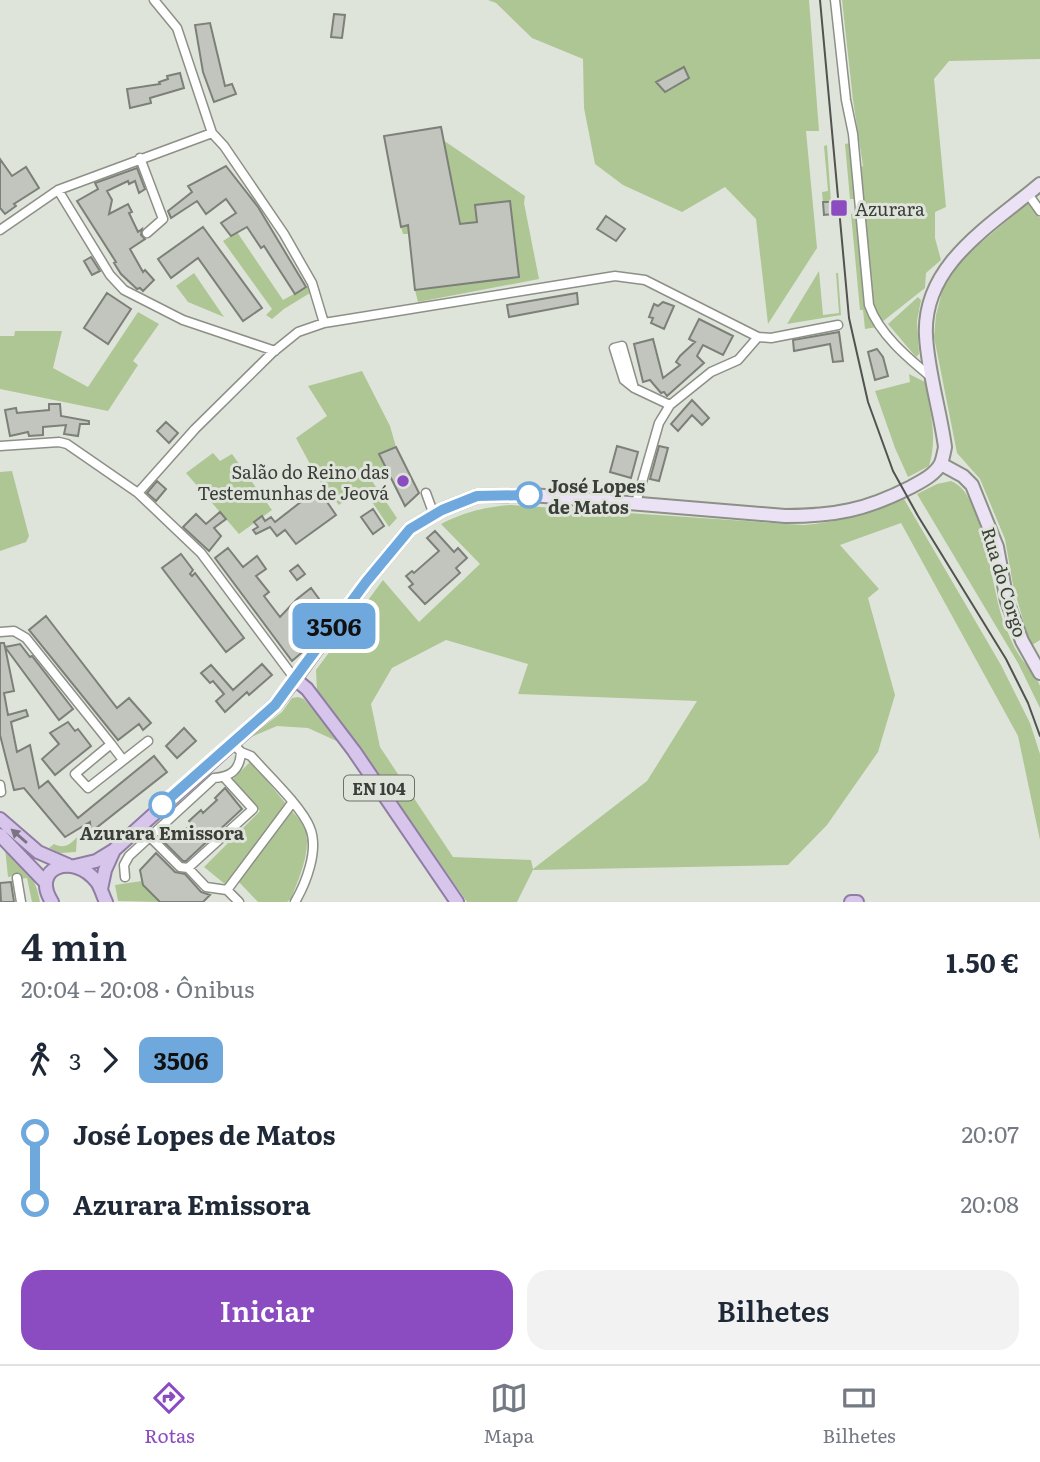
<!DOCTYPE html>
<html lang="pt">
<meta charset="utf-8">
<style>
:root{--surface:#fff;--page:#f2f2f3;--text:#1f2937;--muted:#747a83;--line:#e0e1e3;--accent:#8c4cc1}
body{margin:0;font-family:Literata,serif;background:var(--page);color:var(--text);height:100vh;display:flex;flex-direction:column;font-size:26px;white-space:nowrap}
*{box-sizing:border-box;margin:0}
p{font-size:23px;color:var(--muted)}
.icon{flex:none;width:38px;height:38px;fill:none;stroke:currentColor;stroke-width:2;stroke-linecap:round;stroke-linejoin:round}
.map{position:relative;height:902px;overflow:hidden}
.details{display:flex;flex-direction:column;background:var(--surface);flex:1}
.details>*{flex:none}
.badge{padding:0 14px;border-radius:10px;font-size:24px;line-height:46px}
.map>.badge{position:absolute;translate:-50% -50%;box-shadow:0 0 0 4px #fff}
.legs{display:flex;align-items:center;gap:10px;height:77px;padding:0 21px;font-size:23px}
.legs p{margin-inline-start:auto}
.headline{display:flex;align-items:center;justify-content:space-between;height:119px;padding:0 21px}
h1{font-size:38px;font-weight:600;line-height:52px}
.primary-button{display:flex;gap:14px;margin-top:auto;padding:14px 21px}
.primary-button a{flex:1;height:80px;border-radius:21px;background:var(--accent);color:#fff;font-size:28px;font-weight:600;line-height:80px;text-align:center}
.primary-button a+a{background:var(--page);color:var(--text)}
ul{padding:0 21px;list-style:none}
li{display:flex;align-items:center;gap:24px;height:70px;font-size:26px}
li i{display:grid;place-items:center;width:10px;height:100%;margin:0 9px;background:currentColor}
li i::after{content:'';width:18px;height:18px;margin:-9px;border:5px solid;border-radius:50%;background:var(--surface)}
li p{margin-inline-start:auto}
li:first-child i{background:linear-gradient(#0000 50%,currentColor 0)}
li:last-child i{background:linear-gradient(currentColor 50%,#0000 0)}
.menu{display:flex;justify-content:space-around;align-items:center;height:98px;border-top:2px solid var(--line);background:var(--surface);font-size:19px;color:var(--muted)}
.menu a{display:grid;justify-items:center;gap:4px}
.menu .selected{color:var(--accent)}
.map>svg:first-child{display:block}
</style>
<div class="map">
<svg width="1040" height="902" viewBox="0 0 1040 902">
<rect width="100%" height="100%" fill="#dfe4db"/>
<!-- green -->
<path fill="#aec694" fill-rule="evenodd" d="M 488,0 L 809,0 L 819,131 L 806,131 L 817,248 L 768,324 L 756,219 L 725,187 L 682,212 L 623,185 L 595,164 L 584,108 L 583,59 L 532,38 L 496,3 Z
M 842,0 L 1040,0 L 1040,59 L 949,61 L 934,79 L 946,207 L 935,212 L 935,238 L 941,260 L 926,273 L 925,288 L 882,322 L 877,317 L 872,303 L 861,167 L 863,166 L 853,100 Z
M 443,140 L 525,196 L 524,203 L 539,279 L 418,302 L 415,290 L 519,277 L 510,201 L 475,205 L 477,222 L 409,229 L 409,234 L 403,234 L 401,227 L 459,215 Z
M 850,143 L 864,299 L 867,313 L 877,327 L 865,329 L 863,310 L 860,310 L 851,214 L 856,213 L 855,199 L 850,199 L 845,144 Z
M 827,145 L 831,202 L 823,202 L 822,192 L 828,191 L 824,146 Z
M 1028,203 L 1040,218 L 1040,640 L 1032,645 L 1028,638 L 1013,585 L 1005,539 L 980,479 L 957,453 L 934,337 L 936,315 L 943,288 L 963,258 Z
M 237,232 L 283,300 L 308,286 L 310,293 L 284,309 L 272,319 L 266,315 L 272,309 L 223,241 Z
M 819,271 L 823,315 L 839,313 L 836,273 L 838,273 L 841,315 L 787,324 Z
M 194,273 L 224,317 L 188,302 L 176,286 Z
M 918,297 L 921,300 L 917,321 L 919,354 L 916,357 L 888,324 Z
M 138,312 L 159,324 L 133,361 L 138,365 L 108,411 L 0,389 L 0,336 L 14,336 L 15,331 L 62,331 L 53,368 L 88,387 Z
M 362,371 L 390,426 L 396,447 L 379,454 L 386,469 L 372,481 L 397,518 L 389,527 L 362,487 L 339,505 L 318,479 L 296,438 L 327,416 L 308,386 Z
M 909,374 L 925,382 C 930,411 938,437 929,466 L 908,477 L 895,448 L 875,391 L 910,382 Z
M 213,453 L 220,461 L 232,454 L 272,510 L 239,534 L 186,473 Z
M 12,471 L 29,536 L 26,542 L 0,551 L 0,472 Z
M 951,481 C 985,493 991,594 1005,625 C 1009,635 1013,646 1019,655 C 1024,663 1038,678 1040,686 C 1040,693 1040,702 1040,708 L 1018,663 L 917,494 L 937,484 Z
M 904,499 L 1001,665 L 1030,723 L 1040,754 L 1040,840 L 1018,736 L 901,523 L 840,545 L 879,589 L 868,598 L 895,695 L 878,752 L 827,825 L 788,865 L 533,870 L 517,902 L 467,902 L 359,747 L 317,691 L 316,670 L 383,580 L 419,622 L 480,564 L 441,524 C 464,512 485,507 511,505 L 804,525 C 840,522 870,513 904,499 ZM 446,640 L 528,664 L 518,694 L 697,701 L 647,781 L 533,869 L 531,860 L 453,857 L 380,747 L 371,704 L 392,668 Z
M 298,697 L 304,699 L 341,743 L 308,728 L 277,726 L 249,738 L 282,712 L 292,698 Z
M 251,761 L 286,804 L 226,885 L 204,867 L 260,811 L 232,780 Z
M 291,810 C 295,815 302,821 305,828 C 312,850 299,878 291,899 L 287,902 L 258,902 L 239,882 Z
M 77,837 L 76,852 L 60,853 L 49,848 L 54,844 C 64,849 70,845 77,837 Z
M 5,848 C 25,867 35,874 40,902 L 32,902 L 27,878 L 20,879 L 18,875 L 8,877 Z
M 142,881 L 143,885 L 160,902 L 118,901 L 115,885 Z"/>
<!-- building -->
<path fill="#c1c5bd" stroke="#7c8078" stroke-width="2" d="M 334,14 L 345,15 L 342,38 L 331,37 Z
M 210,23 L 225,86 L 232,84 L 236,94 L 214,102 L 203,72 L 195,25 Z
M 684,67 L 689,78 L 665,92 L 656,82 Z
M 180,73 L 184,88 L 150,98 L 151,103 L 130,108 L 127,89 L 160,84 L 159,82 L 168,79 L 167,76 Z
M 441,127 L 460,224 L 477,222 L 475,205 L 510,201 L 519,277 L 415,290 L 408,225 L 401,227 L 384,136 Z
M 0,159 L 12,176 L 26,167 L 39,188 L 14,204 L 16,206 L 5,214 L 0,208 Z
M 226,166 L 258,207 L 306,287 L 295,294 L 264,246 L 261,248 L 247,227 L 231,236 L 221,223 L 236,213 L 226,199 L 206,214 L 197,201 L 171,218 L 168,211 L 192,192 L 188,186 Z
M 137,168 L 145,189 L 139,193 L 135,181 L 129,184 L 128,181 L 107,191 L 112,200 L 109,214 L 128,204 L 132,212 L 129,213 L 138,232 L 142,229 L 141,235 L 145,239 L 130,249 L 143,272 L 145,270 L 154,280 L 143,291 L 140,288 L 137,289 L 121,274 L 114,263 L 116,262 L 77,201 L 98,189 L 95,183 Z
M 823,202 L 831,202 L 833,214 L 824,215 Z
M 606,216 L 625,229 L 616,241 L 597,229 Z
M 203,227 L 262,308 L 243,321 L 198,258 L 171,278 L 158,259 Z
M 91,257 L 100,271 L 92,275 L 84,261 Z
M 107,293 L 131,309 L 108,344 L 84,328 Z
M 577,293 L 578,304 L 509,317 L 507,305 Z
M 663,302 L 674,306 L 664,329 L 651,323 L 653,318 L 649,317 L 654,304 L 658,306 Z
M 699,319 L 733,336 L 723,355 L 703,345 L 697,356 L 704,363 L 667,396 L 664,392 L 661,393 L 650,380 L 643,382 L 634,344 L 653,339 L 663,378 L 680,365 L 676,362 L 680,356 L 695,342 L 689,339 Z
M 839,332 L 843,361 L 833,362 L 830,344 L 794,351 L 793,340 Z
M 877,349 L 883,357 L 888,376 L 875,380 L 868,352 Z
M 692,400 L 709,418 L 702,425 L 692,415 L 678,431 L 671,424 Z
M 49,404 L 60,404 L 61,416 L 89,421 L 89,424 L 80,424 L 78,436 L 64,434 L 66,425 L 43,427 L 43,435 L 29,436 L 28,432 L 10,436 L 5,410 L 16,408 L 17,413 L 49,410 Z
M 166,422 L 178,433 L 169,443 L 157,431 Z
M 617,446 L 638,452 L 631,478 L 610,472 Z
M 659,446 L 668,448 L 659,481 L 650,479 Z
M 396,447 L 419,493 L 405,506 L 379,454 Z
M 157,481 L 166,489 L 156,501 L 147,493 Z
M 315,491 L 323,501 L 325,499 L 336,515 L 296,544 L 285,530 L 277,536 L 270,527 L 256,534 L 253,530 L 258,527 L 254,522 L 262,516 L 265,521 L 271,517 L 275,522 Z
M 373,509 L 384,526 L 373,534 L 361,517 Z
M 220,512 L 226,519 L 214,528 L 221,536 L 209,551 L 183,527 L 196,514 L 206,524 Z
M 435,531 L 454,552 L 458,548 L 467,558 L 456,568 L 460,573 L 425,604 L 409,587 L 413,584 L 406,576 L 412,571 L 414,573 L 439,551 L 427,538 Z
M 228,548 L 243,567 L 257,556 L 266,569 L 256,576 L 269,592 L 264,596 L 280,617 L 297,599 L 311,588 L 325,607 L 308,619 L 317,632 L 301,643 L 306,649 L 292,661 L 215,558 Z
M 181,554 L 193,570 L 190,574 L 192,576 L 195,573 L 244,638 L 226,652 L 162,568 Z
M 298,565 L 305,574 L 297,580 L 290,571 Z
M 46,616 L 117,708 L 129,698 L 151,723 L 143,730 L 139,724 L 118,740 L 29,630 Z
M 0,643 L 4,643 L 5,647 L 20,644 L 30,657 L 32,656 L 73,709 L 59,720 L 5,647 L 14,691 L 4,693 L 8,715 L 26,710 L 28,716 L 11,722 L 17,752 L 30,745 L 39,788 L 48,781 L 78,818 L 154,756 L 167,772 L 91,832 L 90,822 L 65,837 L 24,788 L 14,790 L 0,735 Z
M 262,664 L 272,675 L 249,695 L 247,692 L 225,712 L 216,701 L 224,694 L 213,681 L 210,683 L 201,673 L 211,665 L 233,690 Z
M 68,722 L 75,731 L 78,729 L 91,746 L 55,775 L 42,759 L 59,744 L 50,733 Z
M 184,728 L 196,741 L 177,758 L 166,746 Z
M 225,788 L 242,809 L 186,861 L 183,861 L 165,843 L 174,835 L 177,838 L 191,824 L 189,821 L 201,810 L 203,813 L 217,800 L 215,798 Z
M 156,853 L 175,872 L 185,874 L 201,892 L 210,895 L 203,902 L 160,902 L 143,885 L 140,870 Z
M 11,882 L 14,902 L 1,902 L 0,883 Z"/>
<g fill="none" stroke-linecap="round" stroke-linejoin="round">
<defs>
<path id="street" d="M 154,0 L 177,28 L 212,133 L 224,146 L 284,234 L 312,283 L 324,323
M 835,0 L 846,100 L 853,134 L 869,305 C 879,334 908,358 931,377
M 140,158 L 163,219 L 147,233
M 58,190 L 110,275 L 124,290 L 183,320 L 275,351
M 1028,194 L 1040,211
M 0,230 L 58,190 L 212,133
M 634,388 L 624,380 L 614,348 L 622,346 L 634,388 L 670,405
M 0,446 L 59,442 L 67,444 L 138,493 L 201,553 L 295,679
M 138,493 L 195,429 L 272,353 L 298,332 L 324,323 L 615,276 L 645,280 L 758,337 L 771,338 L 838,325
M 426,493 L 434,515
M 636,503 L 659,423 L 670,405 L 711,372 L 738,360 L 758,337
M 0,632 L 14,631 L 26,638 L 111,744 L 75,774 L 88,788 L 148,741
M 232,743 L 241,752 L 251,756 C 267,774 302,807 310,828 C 319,850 306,883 295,902
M 111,744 L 123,760
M 0,785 L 1,792
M 150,837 L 180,867 L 188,868 L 206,887 L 227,890 L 239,902
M 188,868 L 253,809 L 224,777
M 125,877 L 124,865 L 129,856 L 214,778 C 231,777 240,770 241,752
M 17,878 L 21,902
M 227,890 L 292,803"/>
<path id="secondary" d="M 941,464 L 963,476 L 972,485 L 997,547 L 1007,601 L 1022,641 L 1040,673
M 295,679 L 366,582 L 410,529 L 442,510 L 477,496 L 532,495 L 785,516 C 835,516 866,510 911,487 C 922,481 936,474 941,463 C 943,458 944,452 945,447 C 940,410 928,373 926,336 C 922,264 992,225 1040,184"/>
<path id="primary" d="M 0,819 L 38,852 L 68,865
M 0,835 L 46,883
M 75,866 L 96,861 L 114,850 L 275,705 L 295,679 L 307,689 L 354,751 L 457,902
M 101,889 L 105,870 L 114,850
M 52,902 C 30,868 73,851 97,882 C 101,888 103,896 106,902
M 851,902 L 857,902"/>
</defs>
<!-- street casing -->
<use href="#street" stroke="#8c9087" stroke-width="11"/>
<!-- secondary casing -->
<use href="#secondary" stroke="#8c9087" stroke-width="16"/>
<!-- primary casing -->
<use href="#primary" stroke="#907da4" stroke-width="16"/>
<!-- street -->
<use href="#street" stroke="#fff" stroke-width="8"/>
<!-- secondary -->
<use href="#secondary" stroke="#ece2f5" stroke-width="12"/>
<!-- primary -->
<use href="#primary" stroke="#d8c5eb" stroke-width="12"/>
<!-- tram -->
<path stroke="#51534f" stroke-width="2" d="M 820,0 L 849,318 L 868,402 L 893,471 L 918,516 L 1006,659 L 1028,703 L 1040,736"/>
</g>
<!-- one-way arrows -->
<defs><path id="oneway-solid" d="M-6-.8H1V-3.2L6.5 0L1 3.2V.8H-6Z" transform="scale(1.75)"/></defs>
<use fill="#7a7481" href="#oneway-solid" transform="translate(19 836) rotate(-139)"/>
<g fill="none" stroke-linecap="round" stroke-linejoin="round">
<defs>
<path id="line-1" d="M 162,805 L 275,705 L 366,582 L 410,529 L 442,510 L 477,496 L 529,495"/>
</defs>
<!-- line-1 casing -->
<use href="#line-1" stroke="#fff" stroke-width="16"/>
<!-- line-1 -->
<use href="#line-1" stroke="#6fa8dc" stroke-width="10"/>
</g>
<!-- markers -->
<g fill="#8c4cc1" stroke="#dfe4db" stroke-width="2.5">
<rect x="830" y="199" width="18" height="18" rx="3.5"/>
<circle cx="403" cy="481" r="7"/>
</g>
<g fill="#fff" stroke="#6fa8dc" stroke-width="3.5">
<circle cx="529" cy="495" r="12"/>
<circle cx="162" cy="805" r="12"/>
</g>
<g text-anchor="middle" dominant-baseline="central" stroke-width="6" stroke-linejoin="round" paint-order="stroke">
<!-- shield labels -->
<rect fill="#dfe4db" stroke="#6d706a" stroke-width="2" x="344" y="775.5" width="70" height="25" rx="5"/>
<g font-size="16" font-weight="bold" fill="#3c3e3a">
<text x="379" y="788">EN 104</text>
</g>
<!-- poi labels -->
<g font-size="18" fill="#3c3e3a" stroke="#dfe4db" text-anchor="start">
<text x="855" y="208">Azurara</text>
<text x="389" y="471" text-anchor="end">Salão do Reino das<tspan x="389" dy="21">Testemunhas de Jeová</tspan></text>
</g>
<!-- stop labels -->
<g font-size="18" font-weight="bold" fill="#3c3e3a" stroke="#dfe4db" text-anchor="start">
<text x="548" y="485">José Lopes<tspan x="548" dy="21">de Matos</tspan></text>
<text x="162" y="832" text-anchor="middle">Azurara Emissora</text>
</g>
<!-- street labels -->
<g font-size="18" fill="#3c3e3a" stroke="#dfe4db">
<text transform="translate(1005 582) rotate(73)">Rua do Corgo</text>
</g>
</g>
</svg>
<b class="badge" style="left:334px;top:626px;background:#6fa8dc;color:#111">3506</b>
</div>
<section class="details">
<div class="headline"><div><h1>4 min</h1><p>20:04 – 20:08 · Ônibus</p></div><b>1.50 €</b></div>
<div class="legs"><svg class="icon" aria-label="walk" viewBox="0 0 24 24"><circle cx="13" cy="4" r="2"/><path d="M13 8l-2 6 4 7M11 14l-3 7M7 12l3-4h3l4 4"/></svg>3<svg class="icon" aria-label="forward" viewBox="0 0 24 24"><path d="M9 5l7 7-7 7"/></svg><b class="badge" style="background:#6fa8dc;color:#111">3506</b></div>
<ul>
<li><i style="color:#6fa8dc"></i><b>José Lopes de Matos</b><p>20:07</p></li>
<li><i style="color:#6fa8dc"></i><b>Azurara Emissora</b><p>20:08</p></li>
</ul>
<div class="primary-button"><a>Iniciar</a><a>Bilhetes</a></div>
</section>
<nav class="menu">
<a class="selected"><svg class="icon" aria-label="directions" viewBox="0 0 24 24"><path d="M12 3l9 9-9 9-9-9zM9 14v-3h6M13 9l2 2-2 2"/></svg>Rotas</a>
<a><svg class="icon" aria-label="map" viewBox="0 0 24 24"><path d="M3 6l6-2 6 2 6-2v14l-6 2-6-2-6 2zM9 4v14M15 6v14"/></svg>Mapa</a>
<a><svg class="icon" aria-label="tickets" viewBox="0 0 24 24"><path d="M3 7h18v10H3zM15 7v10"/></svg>Bilhetes</a>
</nav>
